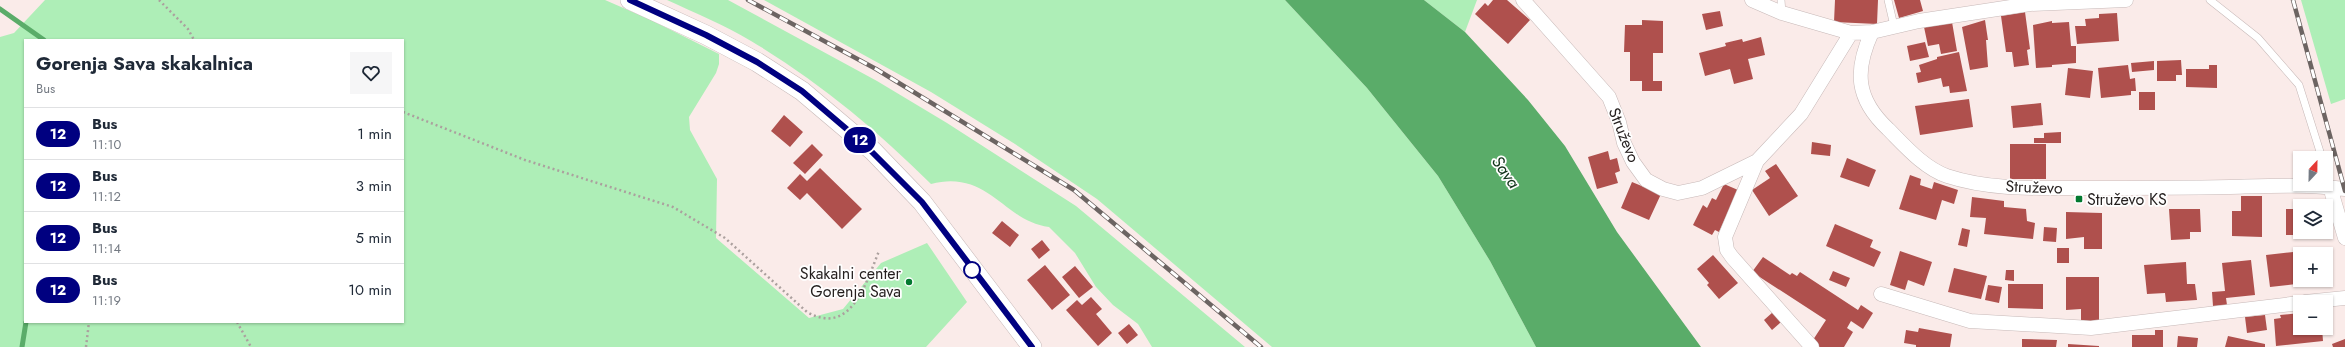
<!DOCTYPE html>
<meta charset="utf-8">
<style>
:root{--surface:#fff;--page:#f6f6f7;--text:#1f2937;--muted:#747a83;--line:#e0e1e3}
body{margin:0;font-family:Jost,sans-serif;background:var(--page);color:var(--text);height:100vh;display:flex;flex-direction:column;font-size:15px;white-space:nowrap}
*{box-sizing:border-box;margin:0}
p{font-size:13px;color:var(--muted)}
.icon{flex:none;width:22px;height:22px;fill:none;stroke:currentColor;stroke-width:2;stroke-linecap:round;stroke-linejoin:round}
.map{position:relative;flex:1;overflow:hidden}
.details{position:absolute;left:24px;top:39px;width:380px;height:284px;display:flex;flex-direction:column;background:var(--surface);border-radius:0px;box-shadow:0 1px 3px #0004}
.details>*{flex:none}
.badge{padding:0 8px;border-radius:13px;font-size:14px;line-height:26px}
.needle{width:26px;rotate:22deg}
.buttons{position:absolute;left:2293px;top:151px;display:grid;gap:8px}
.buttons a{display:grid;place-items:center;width:40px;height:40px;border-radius:0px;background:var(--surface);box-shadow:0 1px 3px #0004;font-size:20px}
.map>.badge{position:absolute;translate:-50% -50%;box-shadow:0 0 0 2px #fff}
.round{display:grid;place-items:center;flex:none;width:42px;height:42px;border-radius:0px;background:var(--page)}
.overview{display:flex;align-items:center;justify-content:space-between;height:68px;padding:0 12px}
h1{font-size:19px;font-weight:700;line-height:30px}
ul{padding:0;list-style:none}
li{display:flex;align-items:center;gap:12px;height:52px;padding:0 12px;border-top:1px solid var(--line)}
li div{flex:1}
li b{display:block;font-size:15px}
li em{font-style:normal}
li .badge{min-width:44px;font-weight:700;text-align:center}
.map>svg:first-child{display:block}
</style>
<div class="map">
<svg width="2345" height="347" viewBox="0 0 2345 347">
<rect width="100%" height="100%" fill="#faebe9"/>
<!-- green -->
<path fill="#aeeeb7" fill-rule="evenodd" d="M 45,0 L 605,0 L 651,20 L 719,54 L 719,64 L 716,73 L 689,117 L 690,130 L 717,179 L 716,238 L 809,318 L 843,309 L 881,263 L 927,243 L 967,302 L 926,347 L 0,347 L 0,37 L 14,33 ZM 25,40 L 403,40 L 403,322 L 25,322 Z
M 667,0 L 728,0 L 877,81 L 947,123 L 1076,206 L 1245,347 L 1152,347 L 1138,324 L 1113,305 L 1096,287 L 1075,253 L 1049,227 C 1004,222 989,169 931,184 C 877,130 817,80 751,41 C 725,25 695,13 667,0 Z
M 764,0 L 1285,0 L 1367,88 L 1438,176 L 1490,261 L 1536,347 L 1272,347 L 1097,199 L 1015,144 L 931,92 Z
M 1424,0 L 1477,0 L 1465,32 Z
M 2301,0 L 2345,0 L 2345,99 L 2331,104 Z"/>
<!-- water -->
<path fill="#5aac69" d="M 1285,0 L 1424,0 L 1465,32 L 1528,100 L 1565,146 L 1617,232 L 1701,347 L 1536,347 L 1490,261 L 1438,176 L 1367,88 Z"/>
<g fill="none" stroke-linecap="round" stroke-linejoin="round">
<!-- stream -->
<path stroke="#5aac69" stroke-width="5" d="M 0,9 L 44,40
M 22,347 L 26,322"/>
</g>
<!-- building -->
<path fill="#af504d" d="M 1493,0 L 1507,0 L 1530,20 L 1508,44 L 1475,14 L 1485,3 L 1488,6 Z
M 1835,0 L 1878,0 L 1877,24 L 1834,22 Z
M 1894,0 L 1920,0 L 1923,11 L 1899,18 Z
M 1720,11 L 1723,26 L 1706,30 L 1702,14 Z
M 2025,12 L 2030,49 L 2027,50 L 2029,65 L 2014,67 L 2012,52 L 2006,52 L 2001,16 Z
M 2117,13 L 2119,41 L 2077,44 L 2075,26 L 2086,26 L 2085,19 L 2099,18 L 2099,14 Z
M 1642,20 L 1663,21 L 1663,53 L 1653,53 L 1653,81 L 1662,81 L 1662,91 L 1642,91 L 1642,81 L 1630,81 L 1630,52 L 1624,52 L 1625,25 L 1642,25 Z
M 1985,20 L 1988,40 L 1986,40 L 1988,67 L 1970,70 L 1962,27 Z
M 2052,21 L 2052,23 L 2069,22 L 2071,46 L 2076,46 L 2076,63 L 2052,65 L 2052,67 L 2036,68 L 2033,25 Z
M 1952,22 L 1957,51 L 1941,54 L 1939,44 L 1928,46 L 1924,27 Z
M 1761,37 L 1765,55 L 1748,59 L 1753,79 L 1734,84 L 1730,69 L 1705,76 L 1699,53 L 1726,46 L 1725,43 L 1742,39 L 1743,42 Z
M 1925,42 L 1929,57 L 1910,61 L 1907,46 Z
M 1959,52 L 1967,91 L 1950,93 L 1949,86 L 1943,87 L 1941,78 L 1918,83 L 1916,73 L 1921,72 L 1919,65 L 1937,59 L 1937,57 Z
M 2181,60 L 2182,75 L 2176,75 L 2176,81 L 2157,81 L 2157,61 Z
M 2154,61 L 2154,70 L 2132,72 L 2131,63 Z
M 2128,65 L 2130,79 L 2135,78 L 2136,91 L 2131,91 L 2131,95 L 2101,98 L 2098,68 Z
M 2209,65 L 2217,65 L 2217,88 L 2186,87 L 2186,69 L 2209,69 Z
M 2068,68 L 2093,71 L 2090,98 L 2065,95 Z
M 2139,92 L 2155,92 L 2155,110 L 2139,110 Z
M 1969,99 L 1973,127 L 1920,135 L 1915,106 Z
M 2041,103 L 2043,125 L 2013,128 L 2011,106 Z
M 784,115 L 803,132 L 790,147 L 771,131 Z
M 2061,132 L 2061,143 L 2034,143 L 2034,138 L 2044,138 L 2044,133 Z
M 1812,142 L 1831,145 L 1830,156 L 1811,154 Z
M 812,144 L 823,155 L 805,174 L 793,163 Z
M 2010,144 L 2046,144 L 2046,179 L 2010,179 Z
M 1608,151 L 1610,160 L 1617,158 L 1620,171 L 1615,173 L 1618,183 L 1597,189 L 1588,157 Z
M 1847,158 L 1876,170 L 1869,187 L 1840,177 Z
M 1776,164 L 1798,196 L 1769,216 L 1752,190 L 1770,178 L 1765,171 Z
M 820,168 L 862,209 L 842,229 L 807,193 L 800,200 L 787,188 L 800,174 L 807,181 Z
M 1910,175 L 1921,179 L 1920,185 L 1932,189 L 1934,182 L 1958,190 L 1954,204 L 1942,200 L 1936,220 L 1899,209 Z
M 1632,182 L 1661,194 L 1649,220 L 1621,208 Z
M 1724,184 L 1738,190 L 1719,232 L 1715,230 L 1712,235 L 1693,225 L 1703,205 L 1707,208 L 1712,198 L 1716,200 Z
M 2241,196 L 2262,196 L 2262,237 L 2232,236 L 2232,211 L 2241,211 Z
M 1972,197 L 2004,201 L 2004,207 L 2026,209 L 2027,221 L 2035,223 L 2033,239 L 1984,234 L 1986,218 L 1970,217 Z
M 2169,209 L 2200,209 L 2201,232 L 2190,232 L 2190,239 L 2171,240 Z
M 2286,209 L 2300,209 L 2300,232 L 2317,232 L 2317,235 L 2286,235 Z
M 2066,212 L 2102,213 L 2102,249 L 2084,249 L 2084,237 L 2066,239 Z
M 1002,221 L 1019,235 L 1010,247 L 992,233 Z
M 1835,224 L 1873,240 L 1870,247 L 1881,252 L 1874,267 L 1826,246 Z
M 2044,227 L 2057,228 L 2056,242 L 2043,241 Z
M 1962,228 L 1970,230 L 1967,247 L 1958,245 Z
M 1042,240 L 1050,250 L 1039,259 L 1031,249 Z
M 2057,248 L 2069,248 L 2069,263 L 2057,263 Z
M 1900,251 L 1932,262 L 1924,286 L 1908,280 L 1905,290 L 1890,285 Z
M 2303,251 L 2303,254 L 2300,254 L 2300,274 L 2295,274 L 2296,284 L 2270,287 L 2266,255 Z
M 1713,255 L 1738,283 L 1719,299 L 1707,285 L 1709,283 L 1697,269 Z
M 1763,257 L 1790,275 L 1792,273 L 1797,276 L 1800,272 L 1858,310 L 1861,305 L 1873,313 L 1863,329 L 1851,321 L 1847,328 L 1853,332 L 1844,347 L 1817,347 L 1811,343 L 1826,320 L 1752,272 Z
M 2251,260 L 2255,295 L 2226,298 L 2227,305 L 2213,306 L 2212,292 L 2225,291 L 2222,263 Z
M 2186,262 L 2187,284 L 2195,284 L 2197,300 L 2166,302 L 2165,293 L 2147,294 L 2144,265 Z
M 1045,265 L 1070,295 L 1052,310 L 1027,280 Z
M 1075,266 L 1093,287 L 1079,298 L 1062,277 Z
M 1954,268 L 1987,276 L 1981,299 L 1948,292 Z
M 2006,270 L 2014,270 L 2014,281 L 2005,280 Z
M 1833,271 L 1850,278 L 1846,287 L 1829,280 Z
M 2066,277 L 2099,277 L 2099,321 L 2081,322 L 2081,309 L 2066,310 Z
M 2008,284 L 2043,284 L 2043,309 L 2008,308 Z
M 1988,285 L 2002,287 L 1999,303 L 1985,300 Z
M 1091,297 L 1102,309 L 1096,314 L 1112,333 L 1098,346 L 1066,310 L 1077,300 L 1082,305 Z
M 1773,312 L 1781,322 L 1772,330 L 1764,320 Z
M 2300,313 L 2300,328 L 2322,328 L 2323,341 L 2276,346 L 2274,319 L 2281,318 L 2280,315 Z
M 2265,315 L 2267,330 L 2247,333 L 2245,317 Z
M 1129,324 L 1138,335 L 1127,344 L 1118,333 Z
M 1919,328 L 1952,334 L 1950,347 L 1916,347 L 1916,345 L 1904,343 L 1906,330 L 1918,332 Z
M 2155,330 L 2163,330 L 2163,347 L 2132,347 L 2132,335 L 2155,335 Z
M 2178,336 L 2198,338 L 2197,347 L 2177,347 Z
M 2228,336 L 2265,344 L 2265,347 L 2225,347 Z
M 2022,339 L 2057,340 L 2056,347 L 2022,347 Z
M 2345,339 L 2345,347 L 2333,347 L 2332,344 Z
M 2068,344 L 2099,346 L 2099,347 L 2068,347 Z"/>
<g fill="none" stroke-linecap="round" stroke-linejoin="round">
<defs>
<path id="lane" d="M 1781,0 L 1782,13
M 1888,0 L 1894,26
M 2210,0 L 2258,38 L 2299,85 L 2322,158
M 2326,173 L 2330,187"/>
<path id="street" d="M 1523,0 L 1609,97 L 1619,122 L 1624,143 L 1633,162 L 1646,180 L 1663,189 L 1678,193 L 1702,188 L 1757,161 L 1801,114 L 1851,33 L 1872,32 L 1919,21 L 2030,4 L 2126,0
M 1752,0 L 1782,13 L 1851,33
M 1872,32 C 1854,71 1856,99 1888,129 C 1905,146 1924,168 1947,176 C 1990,190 2035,188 2079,188 C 2129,188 2180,188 2230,187 C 2268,186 2307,184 2345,189
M 1757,161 L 1725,237 L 1727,250 L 1732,257 L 1812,347
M 2330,187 L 2345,238
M 1881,294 L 1970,321 L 2091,328 L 2300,303
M 2305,302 L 2345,298"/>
<path id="secondary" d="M 630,0 L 706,35 L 757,62 L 802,91 L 873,151 L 922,202 L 1032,347"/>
</defs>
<!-- lane casing -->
<use href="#lane" stroke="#c7b9b8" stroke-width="8"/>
<!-- street casing -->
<use href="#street" stroke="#c7b9b8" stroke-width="15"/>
<!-- secondary casing -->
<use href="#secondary" stroke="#c7b9b8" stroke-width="20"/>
<!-- path -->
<path stroke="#aba09e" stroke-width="2.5" stroke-dasharray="2 3" stroke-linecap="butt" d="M 159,0 L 188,29 L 194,40
M 403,112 L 525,160 L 673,207 L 725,238 L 807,312 C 851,337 866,283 879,251
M 237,322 L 251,347
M 86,347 L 89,322"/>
<!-- lane -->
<use href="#lane" stroke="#fff" stroke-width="7"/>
<!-- street -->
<use href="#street" stroke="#fff" stroke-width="14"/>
<!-- secondary -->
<use href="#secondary" stroke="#fff" stroke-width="19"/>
<defs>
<path id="rail" d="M 748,0 L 876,69 L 1074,190 L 1261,347
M 2293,0 L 2345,191"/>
</defs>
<!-- rail casing -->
<use href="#rail" stroke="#6c6462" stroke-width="4.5"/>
<!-- rail -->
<use href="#rail" stroke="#fff" stroke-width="3" stroke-dasharray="9" stroke-linecap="butt"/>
</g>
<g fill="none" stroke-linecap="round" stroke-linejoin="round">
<defs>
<path id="line" d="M 630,0 L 706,35 L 757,62 L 802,91 L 863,143 L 922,202 L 1032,347"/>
</defs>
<!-- line casing -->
<use href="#line" stroke="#fff" stroke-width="9"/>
<!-- line -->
<use href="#line" stroke="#000080" stroke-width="6"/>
</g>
<!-- markers -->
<g fill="#037930" stroke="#fff" stroke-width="1.5">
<rect x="2075" y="195" width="8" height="8" rx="2"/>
<circle cx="909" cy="282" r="4"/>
</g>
<circle fill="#fff" stroke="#000080" stroke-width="2" cx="972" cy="270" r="8"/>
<g text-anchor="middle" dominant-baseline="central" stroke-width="3.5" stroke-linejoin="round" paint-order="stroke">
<!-- street labels -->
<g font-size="16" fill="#241f1e" stroke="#fff">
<text transform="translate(1624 135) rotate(68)">Struževo</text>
<text transform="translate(2034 187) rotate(2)">Struževo</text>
</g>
<!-- poi labels -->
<g font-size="16" fill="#241f1e" stroke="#fff" text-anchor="start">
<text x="2087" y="199">Struževo KS</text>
<text x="901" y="273" text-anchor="end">Skakalni center<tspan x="901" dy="18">Gorenja Sava</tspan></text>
</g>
<!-- water labels -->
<g font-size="17" font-style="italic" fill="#12341a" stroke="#fff">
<text transform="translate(1506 172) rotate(55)">Sava</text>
</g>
</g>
</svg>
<div class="buttons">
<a><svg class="needle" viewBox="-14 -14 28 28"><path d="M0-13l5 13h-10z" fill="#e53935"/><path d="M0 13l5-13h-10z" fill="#747a83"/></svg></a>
<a><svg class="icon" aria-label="layers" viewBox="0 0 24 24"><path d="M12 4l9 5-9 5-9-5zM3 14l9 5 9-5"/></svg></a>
<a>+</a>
<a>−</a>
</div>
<b class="badge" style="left:860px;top:140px;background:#000080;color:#fff">12</b>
<section class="details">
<div class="overview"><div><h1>Gorenja Sava skakalnica</h1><p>Bus</p></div><a class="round"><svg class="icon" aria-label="heart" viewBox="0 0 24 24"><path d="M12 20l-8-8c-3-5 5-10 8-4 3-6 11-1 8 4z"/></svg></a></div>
<ul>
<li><span class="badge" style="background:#000080;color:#fff">12</span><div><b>Bus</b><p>11:10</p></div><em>1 min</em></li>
<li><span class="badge" style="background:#000080;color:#fff">12</span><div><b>Bus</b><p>11:12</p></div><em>3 min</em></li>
<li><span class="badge" style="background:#000080;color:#fff">12</span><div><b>Bus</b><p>11:14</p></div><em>5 min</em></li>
<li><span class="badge" style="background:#000080;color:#fff">12</span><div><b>Bus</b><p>11:19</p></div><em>10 min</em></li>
</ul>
</section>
</div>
